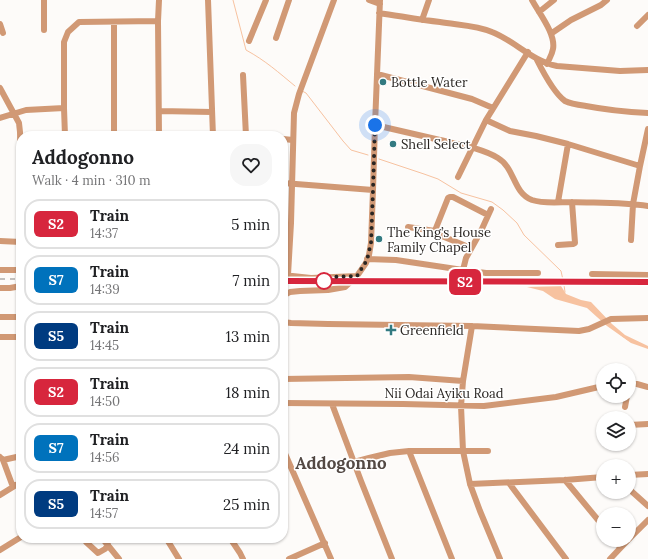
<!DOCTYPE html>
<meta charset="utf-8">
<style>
:root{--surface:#fff;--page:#f6f6f6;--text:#202124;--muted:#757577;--line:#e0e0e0}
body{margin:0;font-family:Lora,serif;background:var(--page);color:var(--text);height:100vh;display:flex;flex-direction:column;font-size:15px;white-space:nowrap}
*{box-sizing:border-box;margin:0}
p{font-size:13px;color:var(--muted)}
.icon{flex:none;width:22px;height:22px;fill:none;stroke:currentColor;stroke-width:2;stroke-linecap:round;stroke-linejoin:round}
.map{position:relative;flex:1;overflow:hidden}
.sheet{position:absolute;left:16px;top:131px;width:272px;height:412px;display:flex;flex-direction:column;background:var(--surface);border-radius:16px;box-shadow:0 1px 3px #0004}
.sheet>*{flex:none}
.badge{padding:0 8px;border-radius:6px;font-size:14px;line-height:26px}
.tools{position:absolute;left:596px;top:363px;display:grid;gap:8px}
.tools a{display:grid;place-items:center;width:40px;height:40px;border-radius:50%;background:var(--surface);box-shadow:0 1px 3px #0004;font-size:20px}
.you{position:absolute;width:20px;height:20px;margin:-10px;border:3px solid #fff;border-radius:50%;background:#1a73e8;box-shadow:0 0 0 6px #1a73e833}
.map>.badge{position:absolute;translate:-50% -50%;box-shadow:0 0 0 2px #fff}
.round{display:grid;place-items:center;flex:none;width:42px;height:42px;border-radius:16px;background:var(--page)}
.summary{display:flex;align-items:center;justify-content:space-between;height:68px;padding:0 16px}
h1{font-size:19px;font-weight:700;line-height:30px}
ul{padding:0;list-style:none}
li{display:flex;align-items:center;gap:12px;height:50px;margin:0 8px 6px;padding:0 8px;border:2px solid var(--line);border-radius:16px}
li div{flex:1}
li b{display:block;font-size:15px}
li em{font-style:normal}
li .badge{min-width:44px;font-weight:700;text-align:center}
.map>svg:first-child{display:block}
</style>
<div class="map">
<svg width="648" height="559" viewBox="0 0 648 559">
<rect width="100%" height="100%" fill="#fdfbf9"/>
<!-- water -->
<path fill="#f7c2a0" d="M 561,286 L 566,294 L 581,300 L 591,302 L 612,324 L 625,335 L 648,346 L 648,349 L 631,343 L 607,326 L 587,308 L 555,299 L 543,291 L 527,287 Z"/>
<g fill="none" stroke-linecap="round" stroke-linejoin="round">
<!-- stream -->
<path stroke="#f7c2a0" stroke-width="1" d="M 233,0 L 246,50 C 266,61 278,72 295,86
M 302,91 L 306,93 L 343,141 L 351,150 L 368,155
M 379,159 L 424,174 L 438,179 L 461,193 L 492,202 L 503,210 L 517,223 L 524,235 L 561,271 L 563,280
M 564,285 L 565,292
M 621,335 L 628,340"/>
<!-- minor -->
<path stroke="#d19975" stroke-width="6" d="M 44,0 L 44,30
M 208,0 L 213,136
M 369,0 L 380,4
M 532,0 C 539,13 556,34 553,49 C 552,55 549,59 547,64
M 539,12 L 554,0
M 379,13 C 400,16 420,20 440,22 C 457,25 476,25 492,32 C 515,41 532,61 557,66 L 620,71 L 648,70
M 422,20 L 429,0
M 0,24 L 3,33
M 637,26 L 648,15
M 552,33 L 571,20 L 601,5 L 607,0
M 276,38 L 289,0
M 249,41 L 266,0
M 537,60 C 543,72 554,93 565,101 C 571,104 579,105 586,106 C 607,110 627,112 648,113
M 377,74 L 472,99 L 493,108
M 243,75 L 246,136
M 0,88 L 19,123 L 20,132 L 21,185
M 159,111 L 212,112
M 0,118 L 26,110 L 64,108
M 486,120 L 510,131 L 536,136 L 568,144 L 640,166
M 375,125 C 396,130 418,135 440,140 C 460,145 481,148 498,158 C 515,168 513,193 532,200 C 544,204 559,202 572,202 C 597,203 623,202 648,206
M 65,136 L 64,108 L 64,42 L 68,32 L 79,22 L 158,21
M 114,136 L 114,22
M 159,136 L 158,21 L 159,0
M 283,139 L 293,140
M 458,177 L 486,120 L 528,52
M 283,183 L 373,190
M 558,202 L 568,144
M 408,227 L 435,231
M 631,240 L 633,204 L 640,166 L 648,129
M 0,241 L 21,242
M 558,245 L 573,244 L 575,243 L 572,202
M 471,248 L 437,234 L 435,231 L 436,228 L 448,198 L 450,197 L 453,197 L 488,215
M 367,259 L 396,260 L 463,270 L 466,258 L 481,231 L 491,209
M 0,270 L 21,270
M 463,270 L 486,273 L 538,273
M 592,274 L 648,275
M 283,275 L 311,278 L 357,276
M 288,275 L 291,223 L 294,113 L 299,94 L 334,0
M 0,288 L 10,288 L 21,286
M 283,296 L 290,292 L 300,291 L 328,290 L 345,287 L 357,276 L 366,263 L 369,255 L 371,243 L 373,190 L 375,125 L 380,0
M 0,317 L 21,317
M 283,322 L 291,323 L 328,324 L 472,326 L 579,331 L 589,329 L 611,319 L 648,318
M 472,326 L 463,381 L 461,406 L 463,451 L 470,484 L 480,511 L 500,559
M 0,337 L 21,337
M 283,379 L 409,377 L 463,381
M 629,384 L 637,384 L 648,387
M 283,403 L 403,404 L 484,406 L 556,397 L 603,386
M 332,404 L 361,481 L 392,559
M 625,407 L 627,396
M 629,425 L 648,424
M 283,449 L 331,559
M 409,451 L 452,559
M 0,457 L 3,460 L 13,487
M 3,460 L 21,456
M 354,462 L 369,458 L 390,453 L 409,451 L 488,451
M 629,475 L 648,474
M 565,480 L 603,526
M 509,483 L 566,559
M 470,484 L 565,480 L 603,477
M 629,489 L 648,506
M 0,495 L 21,482
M 102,538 L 119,559
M 166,538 L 179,559
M 230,538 L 240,553 L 243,559
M 629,539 L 648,520
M 614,540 L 620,547
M 86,542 L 98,553 L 105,549 L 108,545
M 0,550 L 21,537
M 289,559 L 325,543
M 610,559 L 628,540"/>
<!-- rail -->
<path stroke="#898683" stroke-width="1" stroke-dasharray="5 5" stroke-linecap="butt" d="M 0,279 L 21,279
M 283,281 L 648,282"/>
</g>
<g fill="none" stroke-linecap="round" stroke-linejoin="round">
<defs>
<path id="line" d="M 283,281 L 648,282"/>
</defs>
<!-- line casing -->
<use href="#line" stroke="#fff" stroke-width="9"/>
<!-- line -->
<use href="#line" stroke="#d7263d" stroke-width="6"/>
<!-- walk -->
<path stroke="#292522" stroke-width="4" stroke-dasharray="0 7.2" d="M 324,281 L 327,277 L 357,276 L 367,260 L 371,243 L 373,190 L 375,125"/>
</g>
<!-- markers -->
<g fill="#327a81" stroke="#fff" stroke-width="1.5">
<circle cx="383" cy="82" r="4"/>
<circle cx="393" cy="144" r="4"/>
<circle cx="379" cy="239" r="4"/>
<path d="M389 324h4v4h4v4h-4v4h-4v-4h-4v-4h4z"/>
</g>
<circle fill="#fff" stroke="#d7263d" stroke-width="2" cx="324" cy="281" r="8"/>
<g text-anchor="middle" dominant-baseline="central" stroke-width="3" stroke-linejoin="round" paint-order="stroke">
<!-- poi labels -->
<g font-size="13" fill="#292522" stroke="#fff" text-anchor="start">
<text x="391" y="82">Bottle Water</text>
<text x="401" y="144">Shell Select</text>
<text x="387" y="232">The King’s House<tspan x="387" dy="15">Family Chapel</tspan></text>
<text x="400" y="330">Greenfield</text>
</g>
<!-- street labels -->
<g font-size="13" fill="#292522" stroke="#fff">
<text x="444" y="393">Nii Odai Ayiku Road</text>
</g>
<!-- district labels -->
<g font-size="17" font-weight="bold" fill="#534944" stroke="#fff">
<text x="341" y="463">Addogonno</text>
</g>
</g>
</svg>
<div class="tools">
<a><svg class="icon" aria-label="locate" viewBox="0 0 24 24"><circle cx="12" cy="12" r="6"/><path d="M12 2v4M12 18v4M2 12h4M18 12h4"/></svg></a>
<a><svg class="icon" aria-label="layers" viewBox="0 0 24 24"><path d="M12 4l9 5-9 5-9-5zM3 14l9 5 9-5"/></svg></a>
<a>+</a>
<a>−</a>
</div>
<div class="you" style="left:375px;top:125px"></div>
<b class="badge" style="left:465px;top:282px;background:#d7263d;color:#fff">S2</b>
<section class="sheet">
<div class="summary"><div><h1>Addogonno</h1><p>Walk · 4 min · 310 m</p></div><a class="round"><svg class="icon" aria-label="heart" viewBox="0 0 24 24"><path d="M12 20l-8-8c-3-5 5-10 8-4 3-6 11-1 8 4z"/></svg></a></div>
<ul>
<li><span class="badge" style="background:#d7263d;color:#fff">S2</span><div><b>Train</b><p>14:37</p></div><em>5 min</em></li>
<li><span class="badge" style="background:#0072bc;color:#fff">S7</span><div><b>Train</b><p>14:39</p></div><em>7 min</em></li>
<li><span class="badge" style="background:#003b80;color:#fff">S5</span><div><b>Train</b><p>14:45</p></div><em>13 min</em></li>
<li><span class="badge" style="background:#d7263d;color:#fff">S2</span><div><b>Train</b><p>14:50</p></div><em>18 min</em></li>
<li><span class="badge" style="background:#0072bc;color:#fff">S7</span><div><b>Train</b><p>14:56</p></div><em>24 min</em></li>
<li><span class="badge" style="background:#003b80;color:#fff">S5</span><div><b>Train</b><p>14:57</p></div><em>25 min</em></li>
</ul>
</section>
</div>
